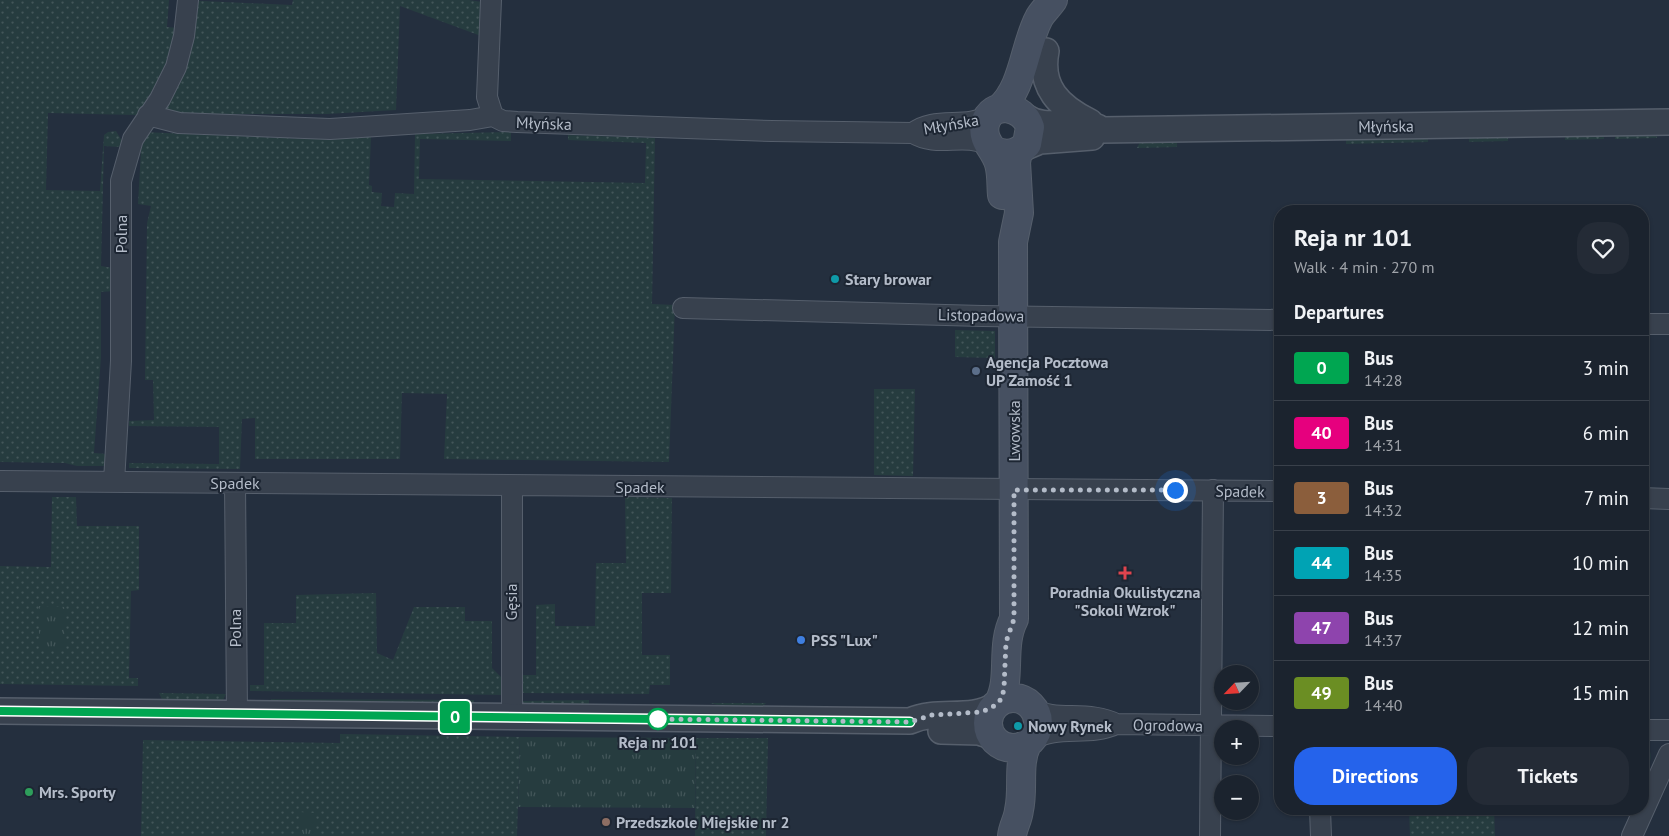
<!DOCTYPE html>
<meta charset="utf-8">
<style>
:root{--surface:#1b232e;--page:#242b36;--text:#f1f3f6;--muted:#a0a4aa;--line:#39404a;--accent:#2563eb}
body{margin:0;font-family:"PT Sans",sans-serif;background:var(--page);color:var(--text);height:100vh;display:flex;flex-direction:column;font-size:19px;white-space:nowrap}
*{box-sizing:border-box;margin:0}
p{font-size:16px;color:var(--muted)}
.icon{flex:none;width:28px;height:28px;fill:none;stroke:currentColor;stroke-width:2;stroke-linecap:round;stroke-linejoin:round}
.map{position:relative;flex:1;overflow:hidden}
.drawer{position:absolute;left:1274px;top:205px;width:375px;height:610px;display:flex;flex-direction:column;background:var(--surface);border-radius:20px;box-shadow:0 1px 4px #0004,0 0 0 1px var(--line)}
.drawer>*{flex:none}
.badge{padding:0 10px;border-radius:4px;font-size:18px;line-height:32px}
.needle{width:32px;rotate:245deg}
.fabs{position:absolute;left:1214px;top:665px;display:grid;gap:10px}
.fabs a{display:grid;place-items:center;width:45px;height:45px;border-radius:50%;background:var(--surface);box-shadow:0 1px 4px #0004,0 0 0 1px var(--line);font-size:25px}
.you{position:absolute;width:25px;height:25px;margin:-12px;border:4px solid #fff;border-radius:50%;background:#1a73e8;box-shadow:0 0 0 8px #1a73e833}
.map>.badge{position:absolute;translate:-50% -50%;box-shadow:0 0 0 2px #fff}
h2{padding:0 20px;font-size:19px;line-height:45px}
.round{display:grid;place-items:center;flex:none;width:52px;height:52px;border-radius:20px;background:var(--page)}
.head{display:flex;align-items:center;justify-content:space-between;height:85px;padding:0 20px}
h1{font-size:24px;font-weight:700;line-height:38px}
.primary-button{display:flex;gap:10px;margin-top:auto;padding:10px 20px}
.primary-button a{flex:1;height:58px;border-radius:20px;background:var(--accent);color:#fff;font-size:20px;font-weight:700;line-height:58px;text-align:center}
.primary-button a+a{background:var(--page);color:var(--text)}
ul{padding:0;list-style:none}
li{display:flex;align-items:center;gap:15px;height:65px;padding:0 20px;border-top:1px solid var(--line)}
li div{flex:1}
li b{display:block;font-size:19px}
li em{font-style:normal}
li .badge{min-width:55px;font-weight:700;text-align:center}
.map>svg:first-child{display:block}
</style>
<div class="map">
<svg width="1669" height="836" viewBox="0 0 1669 836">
<defs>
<pattern id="grass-dots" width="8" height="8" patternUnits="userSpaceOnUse" patternTransform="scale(1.25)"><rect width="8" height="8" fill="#263c3f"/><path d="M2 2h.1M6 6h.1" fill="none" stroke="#435659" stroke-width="1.8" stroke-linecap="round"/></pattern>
<pattern id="park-tufts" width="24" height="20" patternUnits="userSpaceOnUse" patternTransform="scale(1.25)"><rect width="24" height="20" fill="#263c3f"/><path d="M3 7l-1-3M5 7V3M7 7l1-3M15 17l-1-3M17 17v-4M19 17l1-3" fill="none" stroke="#435659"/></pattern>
</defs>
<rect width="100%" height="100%" fill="#242f3e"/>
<!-- grass -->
<path fill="url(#grass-dots)" d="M 0,0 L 169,0 L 167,27 L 179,28 L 181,0 L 292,5 L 293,0 L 469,0 L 482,2 L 481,36 L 400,6 L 396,110 L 327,114 L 182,114 L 177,116 L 48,113 L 46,190 L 100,191 L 104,135 L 108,132 L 116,131 L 122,141 L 119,147 L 104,146 L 101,266 L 113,268 L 114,291 L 101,292 L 101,357 L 94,453 L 107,454 L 107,466 L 77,466 L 65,463 L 0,462 Z
M 142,132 L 308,139 L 371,137 L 369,185 L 372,186 L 372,192 L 382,193 L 381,206 L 394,207 L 395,193 L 414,194 L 415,134 L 511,132 L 511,141 L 420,139 L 419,179 L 645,183 L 646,143 L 568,140 L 568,135 L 655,138 L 652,304 L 675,305 L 669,462 L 444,459 L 447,394 L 402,393 L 400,459 L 255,459 L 255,418 L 242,419 L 240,469 L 129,468 L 129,463 L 219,464 L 219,427 L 129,426 L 129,421 L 154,420 L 153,380 L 145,380 L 147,223 L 151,206 L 138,204 Z
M 1656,132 L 1657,138 L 1615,139 L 1615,133 Z
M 1604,133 L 1604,139 L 1565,140 L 1565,134 Z
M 1508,134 L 1508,141 L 1469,142 L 1469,135 Z
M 1360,136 L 1428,136 L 1428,142 L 1346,144 L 1346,140 Z
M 1177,140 L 1177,147 L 1137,148 L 1140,142 Z
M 955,330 L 995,331 L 995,358 L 955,357 Z
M 874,389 L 915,389 L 913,476 L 874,475 Z
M 52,497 L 76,497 L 77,526 L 139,526 L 139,590 L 131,591 L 129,678 L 138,678 L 138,686 L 0,684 L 0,566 L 51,567 Z
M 625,497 L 672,498 L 671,593 L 642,593 L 642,655 L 670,655 L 670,685 L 650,685 L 649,694 L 520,693 L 521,675 L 536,675 L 536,605 L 555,604 L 555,626 L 595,626 L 596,563 L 626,563 Z
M 376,593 L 377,653 L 393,660 L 414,607 L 465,607 L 465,621 L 492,621 L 492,668 L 505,681 L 504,695 L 250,691 L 250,685 L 264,685 L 264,623 L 296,623 L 296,595 Z
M 159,693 L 226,694 L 222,702 L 164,704 Z
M 271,699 L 474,700 L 474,707 L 271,705 Z
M 589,700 L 589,706 L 525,706 L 521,701 Z
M 710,703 L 766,703 L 762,707 L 728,708 Z
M 340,734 L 520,737 L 517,836 L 141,836 L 143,740 L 340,743 Z
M 696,738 L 768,738 L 766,836 L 695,836 Z
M 1642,743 C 1658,752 1648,767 1643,780 Z
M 1409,809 L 1494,809 L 1495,836 L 1410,836 Z"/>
<!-- park -->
<path fill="url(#park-tufts)" d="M 39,606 L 65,607 L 65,651 L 39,651 Z
M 520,737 L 696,738 L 695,808 L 518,807 Z
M 299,812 L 316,813 L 315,836 L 299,836 Z"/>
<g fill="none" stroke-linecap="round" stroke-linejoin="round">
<defs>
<path id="minor" d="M 491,0 L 487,97 L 493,116
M 148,115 L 179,123 L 330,129 L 470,120 L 493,116 L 503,121 L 517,122 L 772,131 L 913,133 C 937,148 965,132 988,145
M 913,133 C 934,116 965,129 989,116
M 683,308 L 982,316 L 1280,320
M 1642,324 L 1669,324
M 0,481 L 1280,491
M 114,482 L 121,361 L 121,181 L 133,139 L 160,99 L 176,67 L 184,36 L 188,0
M 235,483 L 237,714
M 512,486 L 512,717
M 1642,498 L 1669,499
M 1034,709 C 1054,722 1090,710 1116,724
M 1642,730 L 1669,730
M 1032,740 C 1057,724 1089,737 1116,724 L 1280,726
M 1320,809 L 1321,836
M 1210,836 L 1213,490
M 1632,836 L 1669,754"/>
<path id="tertiary" d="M 1046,51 C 1039,87 1059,107 1090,122
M 1026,117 C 1048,133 1078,113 1102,130 L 1669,122
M 1023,148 L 1040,141 L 1092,137
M 0,711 L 910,721 C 938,708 970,722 996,705
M 941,731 L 979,732 L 992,736"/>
<path id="secondary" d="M 999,109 C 1024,88 1024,46 1039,18 C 1042,12 1049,6 1053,0
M 992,149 C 1004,157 1017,155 1027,144 L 1030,127 C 1024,106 991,99 985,124 C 981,141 995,149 999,164 C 1002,174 1001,185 1002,195
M988 723a25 25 0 1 1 50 0a25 25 0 1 1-50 0Z
M 999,702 C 1012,678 1000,646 1014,619 L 1013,242 L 1019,213 L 1016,162 L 1018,152
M 1012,836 C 1013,826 1018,820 1019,810 C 1024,789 1017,764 1027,744"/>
</defs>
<!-- minor casing -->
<use href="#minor" stroke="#565f6c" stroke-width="22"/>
<!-- tertiary casing -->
<use href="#tertiary" stroke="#565f6c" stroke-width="28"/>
<!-- secondary casing -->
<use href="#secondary" stroke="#565f6c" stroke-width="30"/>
<!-- minor -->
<use href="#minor" stroke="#38414e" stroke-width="20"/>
<!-- tertiary -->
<use href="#tertiary" stroke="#38414e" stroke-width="25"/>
<!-- secondary -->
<use href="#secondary" stroke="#465061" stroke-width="28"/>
</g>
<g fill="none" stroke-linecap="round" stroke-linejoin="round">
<defs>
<path id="line" d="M 0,711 L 910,722"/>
</defs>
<!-- line casing -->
<use href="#line" stroke="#fff" stroke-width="11"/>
<!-- line -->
<use href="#line" stroke="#00a651" stroke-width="8"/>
<!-- walk -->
<path stroke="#b4bcc9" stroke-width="5" stroke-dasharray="0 9" d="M 658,719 L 656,719 L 910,722 L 932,715 L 982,712 L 996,705 L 1002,698 L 1004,688 L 1006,642 L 1014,619 L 1014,490 L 1175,490"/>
</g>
<!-- markers -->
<g fill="#0f9aa8" stroke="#1d2633" stroke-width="2">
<circle cx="835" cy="279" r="5"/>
<circle cx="1018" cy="726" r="5"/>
</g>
<circle fill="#5c6f8a" stroke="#1d2633" stroke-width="2" cx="976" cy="371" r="5"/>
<path fill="#e0444e" stroke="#1d2633" stroke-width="2" d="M1122.5 565.5h5v5h5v5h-5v5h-5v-5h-5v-5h5z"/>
<circle fill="#3f7fe0" stroke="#1d2633" stroke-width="2" cx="801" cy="640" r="5"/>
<circle fill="#fff" stroke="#00a651" stroke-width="2.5" cx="658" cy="719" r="10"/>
<circle fill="#2e9e5b" stroke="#1d2633" stroke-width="2" cx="29" cy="792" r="5"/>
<circle fill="#8d6e63" stroke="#1d2633" stroke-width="2" cx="606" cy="822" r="5"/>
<g text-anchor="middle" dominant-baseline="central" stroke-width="4" stroke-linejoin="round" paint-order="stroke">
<!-- street labels -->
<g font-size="16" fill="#b4bcc9" stroke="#1d2633">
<text transform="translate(544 123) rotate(2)">Młyńska</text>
<text transform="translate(951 124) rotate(-10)">Młyńska</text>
<text transform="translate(1386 126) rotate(-1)">Młyńska</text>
<text transform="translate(121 234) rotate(-90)">Polna</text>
<text transform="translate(981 315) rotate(1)">Listopadowa</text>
<text transform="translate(1014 431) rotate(-90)">Lwowska</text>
<text x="235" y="483">Spadek</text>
<text x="640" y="487">Spadek</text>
<text transform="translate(1240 491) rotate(1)">Spadek</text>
<text transform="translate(511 602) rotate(-90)">Gęsia</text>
<text transform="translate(235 628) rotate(-90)">Polna</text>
<text transform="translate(1168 725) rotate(1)">Ogrodowa</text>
</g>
<!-- poi labels -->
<g font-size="16" font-weight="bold" fill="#b4bcc9" stroke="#1d2633" text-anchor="start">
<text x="845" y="279">Stary browar</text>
<text x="986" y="362">Agencja Pocztowa<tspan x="986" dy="18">UP Zamość 1</tspan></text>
<text x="1125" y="592" text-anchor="middle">Poradnia Okulistyczna<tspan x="1125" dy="18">"Sokoli Wzrok"</tspan></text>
<text x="811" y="640">PSS "Lux"</text>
<text x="1028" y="726">Nowy Rynek</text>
<text x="39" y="792">Mrs. Sporty</text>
<text x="616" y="822">Przedszkole Miejskie nr 2</text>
</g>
<!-- stop labels -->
<g font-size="16" font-weight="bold" fill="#b4bcc9" stroke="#1d2633">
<text x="658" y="742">Reja nr 101</text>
</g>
</g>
</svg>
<div class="fabs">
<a><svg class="needle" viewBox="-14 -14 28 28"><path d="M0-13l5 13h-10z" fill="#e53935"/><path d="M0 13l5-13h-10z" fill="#a0a4aa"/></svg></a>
<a>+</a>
<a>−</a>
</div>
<div class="you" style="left:1175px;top:490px"></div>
<b class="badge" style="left:455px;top:717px;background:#00a651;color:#fff">0</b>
<section class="drawer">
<div class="head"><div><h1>Reja nr 101</h1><p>Walk · 4 min · 270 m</p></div><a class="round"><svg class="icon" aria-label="heart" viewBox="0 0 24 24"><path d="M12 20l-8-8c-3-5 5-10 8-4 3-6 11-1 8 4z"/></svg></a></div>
<h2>Departures</h2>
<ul>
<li><span class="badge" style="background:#00a651;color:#fff">0</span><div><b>Bus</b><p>14:28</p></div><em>3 min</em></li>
<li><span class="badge" style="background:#e6007e;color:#fff">40</span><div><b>Bus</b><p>14:31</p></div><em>6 min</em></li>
<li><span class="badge" style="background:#8b5e3c;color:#fff">3</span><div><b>Bus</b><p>14:32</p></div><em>7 min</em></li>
<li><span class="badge" style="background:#00a3b4;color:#fff">44</span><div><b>Bus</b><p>14:35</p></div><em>10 min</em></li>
<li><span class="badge" style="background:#8e44ad;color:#fff">47</span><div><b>Bus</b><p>14:37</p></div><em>12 min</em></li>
<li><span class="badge" style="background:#6b8e23;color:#fff">49</span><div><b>Bus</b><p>14:40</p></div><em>15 min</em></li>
</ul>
<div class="primary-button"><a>Directions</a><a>Tickets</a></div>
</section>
</div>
